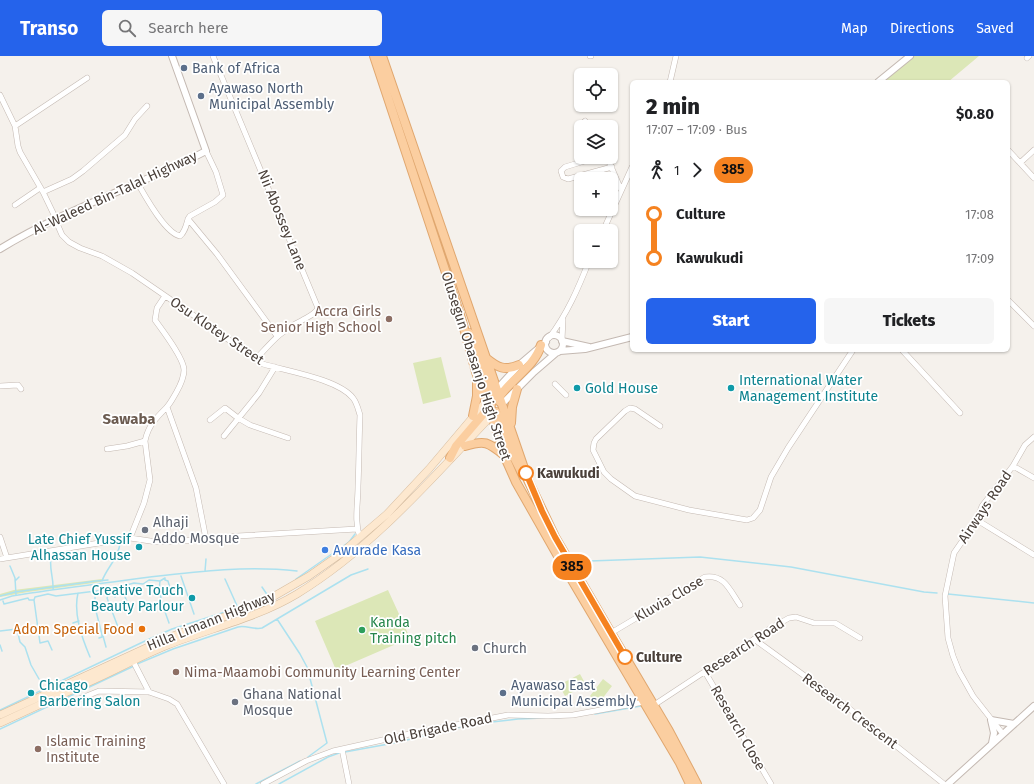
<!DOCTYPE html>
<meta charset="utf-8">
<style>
:root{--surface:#fff;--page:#f6f6f6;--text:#202124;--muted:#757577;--accent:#2563eb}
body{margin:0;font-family:"Fira Sans",sans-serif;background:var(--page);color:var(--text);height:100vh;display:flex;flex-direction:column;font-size:15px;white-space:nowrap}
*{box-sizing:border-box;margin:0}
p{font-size:13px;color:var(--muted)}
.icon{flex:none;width:22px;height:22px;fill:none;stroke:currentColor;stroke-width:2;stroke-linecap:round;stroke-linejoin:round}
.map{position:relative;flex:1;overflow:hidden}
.sheet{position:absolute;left:630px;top:24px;width:380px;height:272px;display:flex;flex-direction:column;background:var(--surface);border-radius:6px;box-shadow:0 1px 3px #0004}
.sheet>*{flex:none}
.badge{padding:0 8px;border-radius:13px;font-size:14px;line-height:26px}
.buttons{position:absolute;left:574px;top:12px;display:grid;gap:8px}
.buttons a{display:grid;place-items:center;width:44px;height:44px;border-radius:6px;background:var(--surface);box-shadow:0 1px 3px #0004;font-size:20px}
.map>.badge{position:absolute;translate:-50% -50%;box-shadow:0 0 0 2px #fff}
.legs{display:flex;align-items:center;gap:6px;height:44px;padding:0 16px;font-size:13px}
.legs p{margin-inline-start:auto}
.head{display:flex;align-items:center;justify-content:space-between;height:68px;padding:0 16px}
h1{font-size:22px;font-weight:800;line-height:30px}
.button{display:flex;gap:8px;margin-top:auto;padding:8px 16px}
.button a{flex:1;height:46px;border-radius:6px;background:var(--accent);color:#fff;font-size:16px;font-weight:800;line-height:46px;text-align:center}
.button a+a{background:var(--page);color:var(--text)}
ul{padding:0 16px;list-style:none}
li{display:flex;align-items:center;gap:14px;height:44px;font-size:15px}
li i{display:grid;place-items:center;width:6px;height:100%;margin:0 5px;background:currentColor}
li i::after{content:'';width:10px;height:10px;margin:-5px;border:3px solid;border-radius:50%;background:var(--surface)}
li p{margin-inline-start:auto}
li:first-child i{background:linear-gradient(#0000 50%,currentColor 0)}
li:last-child i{background:linear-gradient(currentColor 50%,#0000 0)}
header{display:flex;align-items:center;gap:24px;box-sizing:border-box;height:56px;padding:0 20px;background:var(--accent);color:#fff}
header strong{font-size:19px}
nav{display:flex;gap:22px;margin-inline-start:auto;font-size:14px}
.search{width:280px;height:36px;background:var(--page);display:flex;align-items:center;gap:10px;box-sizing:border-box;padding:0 14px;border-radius:6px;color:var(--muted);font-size:15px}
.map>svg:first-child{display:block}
</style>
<header>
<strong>Transo</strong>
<div class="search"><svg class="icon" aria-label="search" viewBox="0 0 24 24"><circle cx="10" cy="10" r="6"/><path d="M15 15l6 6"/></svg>Search here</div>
<nav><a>Map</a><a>Directions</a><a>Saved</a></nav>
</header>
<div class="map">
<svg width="1034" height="728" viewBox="0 0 1034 728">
<rect width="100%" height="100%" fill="#f5f1ec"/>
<!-- green -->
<path fill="#dce7b7" d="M 913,0 L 979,0 L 948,26 L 881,26 Z
M 441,301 L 451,341 L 423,348 L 413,307 Z
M 102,523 L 101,526 L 28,536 L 0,541 L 0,538 L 14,534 Z
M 388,534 L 410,582 L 336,614 L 315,565 Z
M 580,618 L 586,629 L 565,640 L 559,629 Z
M 603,623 L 612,630 L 599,647 L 590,640 Z"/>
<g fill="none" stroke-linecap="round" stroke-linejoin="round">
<!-- stream -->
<path stroke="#ace1ef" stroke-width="1.5" d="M 51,502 C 49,513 54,523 53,534
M 590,505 L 700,501 L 791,511 L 924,536 L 937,537
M 10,510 L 15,522 L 16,539
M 205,515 L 206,503
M 181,520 L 194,558
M 225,523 L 238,552
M 296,523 L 349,486 L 355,478
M 15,525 L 19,521
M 102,525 C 107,511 120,501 120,485
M 160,525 C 158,539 164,553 169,567
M 118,531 L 124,538 L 130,554
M 262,531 L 268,540
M 109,533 L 109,538 L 107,542 L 118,571 L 114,576
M 112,533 L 115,541
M 95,535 L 95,551 L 102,579 L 102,581 L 99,582
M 78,537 C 73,558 82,582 90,601
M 948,538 L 1034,547
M 0,540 L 15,536 L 96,525 L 108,524
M 0,544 L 12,540 C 55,533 98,528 142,522 C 193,516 245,509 297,515
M 34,544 L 40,587 L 48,585 L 52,594
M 3,545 L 4,548 L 28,542 L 29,544 L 34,544 L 35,541 L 48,538 L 56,540 L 112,533 L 134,527 L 143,528 L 149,524 L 160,525 L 165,522 L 165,524 L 168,525 L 170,532 L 173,533
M 256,545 L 269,539
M 277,563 L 300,598 L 307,611 L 327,687 L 308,701
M 73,567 L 79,565
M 0,575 L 17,573 L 20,586 L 25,591 L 31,609 L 39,623
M 103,580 L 106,591
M 0,589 L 2,595
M 137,608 L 173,593 L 238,571 C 246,569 254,574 262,572 L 351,519 L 368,513
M 0,654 L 145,585 L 172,573 L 247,549
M 595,658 L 641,650
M 0,673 L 134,610
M 345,696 L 394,687 L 474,668 L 518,663 L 569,661
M 256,728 L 300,705
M 279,728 L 328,701 L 339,697"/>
<defs>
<path id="minor" d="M 213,0 L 318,252 C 315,259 307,261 301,265 C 280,275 271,287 256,303
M 590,0 L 591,0
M 1027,2 L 1029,0
M 670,26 L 676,0
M 0,39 L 15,70 L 18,90 L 20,96 L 43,136 L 56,163
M 585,65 L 589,71
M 15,70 L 87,22
M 1008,94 L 1034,122
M 598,101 L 565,111 L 561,115 L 563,121 L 568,123 L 612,111
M 607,101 L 621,134
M 1020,107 L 1034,94
M 137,126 C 145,140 165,177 180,180 C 185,176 186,170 188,163
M 43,136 L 72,123 L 83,115 L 125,79 L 135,63 L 147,50
M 15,149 L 40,132
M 55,163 L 62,179 L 69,186 L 80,192 L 102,200 L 132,217 L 212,272 L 256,303 L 263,308 C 286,315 338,323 353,342 C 357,347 358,353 360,359 C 359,383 359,407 358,430 C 358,448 354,465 360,482
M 188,163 L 217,198 L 277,280
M 188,163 L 190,160 L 215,146 L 223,139 L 216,116 L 206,95
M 603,175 L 632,111
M 1008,244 L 1034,270
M 549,282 C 567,258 578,233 589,205
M 562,284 L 563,263
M 902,294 L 960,357
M 555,328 L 566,339
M 0,330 L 18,329 L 21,333
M 167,351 L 196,432 L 206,483
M 210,364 L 225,352 L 238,362 L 250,369 L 288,382
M 660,370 L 635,353 L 630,352 L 625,355 L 596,383 L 594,387 L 593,394 L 604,416 L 611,423 L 635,440 L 689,454 L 747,464 L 753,462 L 760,454 L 771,421 L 788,392 L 853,294
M 224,380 L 259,337 L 275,311
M 107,393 L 127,390 L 145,385
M 1013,410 L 1034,422
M 977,464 L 1034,499
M 0,481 L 7,502
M 130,482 L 144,447 L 150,424 L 145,385 C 148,370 156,362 166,352 C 170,348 173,342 176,337 C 180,330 184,322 184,314 C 184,302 162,274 155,264 L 157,252 L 165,240
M 0,503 L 130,482 L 157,486 L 199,484 L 237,480 L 357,473
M 611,577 L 705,521 C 725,518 730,535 740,549
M 754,583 L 846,650 L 944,728
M 133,605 L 149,636
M 705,616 L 771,728
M 64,649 L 99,635 L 149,636 L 169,643 L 177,648 L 224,728
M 654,649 L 771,572 L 789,562 L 796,561 L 814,567 L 835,567 L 860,582
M 1003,678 L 973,640 L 959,615 L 953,600 L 948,582 L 945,540 L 954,497 L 977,464 L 982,450 L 1013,410 L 1025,389 L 1034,381
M 342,693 L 349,728
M 263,728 L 306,705 L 333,695 L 414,677 L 508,659 L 548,660 L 573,659 L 644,646"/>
<path id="tertiary" d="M 878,26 L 910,0
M 0,193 C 65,153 139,130 206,95 L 172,0
M545 288a9 9 0 1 1 18 0a9 9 0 1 1-18 0Z
M 562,285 L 589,291
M 560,295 L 585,293 L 632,281
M 497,333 L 519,309 L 546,286
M 502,348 L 534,316 L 556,297
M 992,687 L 994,677 L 991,664 L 1014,668
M 948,728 L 1034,650"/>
<path id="secondary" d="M 0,659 L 170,581 L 264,546 L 309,520 L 339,499 L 387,458 L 429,413 L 489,342
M 0,667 C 34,651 68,636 102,620 C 124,610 145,598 168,589 C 211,572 257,562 297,538 C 374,491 433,421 495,356"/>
<path id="primary" d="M 374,0 L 462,265 L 476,316 L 492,359 L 504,399 L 516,426 L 562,507 L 680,707 L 690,728
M 382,0 L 528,424 L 555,481 L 611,577 L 669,675 L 697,728
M 469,277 L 492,338 L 500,346
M 486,302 C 498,312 505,315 519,309
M 498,343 C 510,323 534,312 541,289
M 496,356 L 510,393 L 522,417
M 473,360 L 477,340 L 477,325
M 511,367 L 512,351 L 517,333
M 465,390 C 485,384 488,386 504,399
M 450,402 L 456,390 L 491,349"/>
</defs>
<!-- minor casing -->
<use href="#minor" stroke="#c4b9b2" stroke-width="6"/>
<!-- tertiary casing -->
<use href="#tertiary" stroke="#c4b9b2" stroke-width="8"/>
<!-- secondary casing -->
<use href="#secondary" stroke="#d6bda0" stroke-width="8"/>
<!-- primary casing -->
<use href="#primary" stroke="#e0a76f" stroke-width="10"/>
<!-- minor -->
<use href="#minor" stroke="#fff" stroke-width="5"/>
<!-- tertiary -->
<use href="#tertiary" stroke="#fff" stroke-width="6"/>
<!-- secondary -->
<use href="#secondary" stroke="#fde8cf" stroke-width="7"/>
<!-- primary -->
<use href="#primary" stroke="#fbcea0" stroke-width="8"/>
</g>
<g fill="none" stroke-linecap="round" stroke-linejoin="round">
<defs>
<path id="line-1" d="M 526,417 L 542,455 L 555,481 L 625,601"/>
</defs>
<!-- line-1 casing -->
<use href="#line-1" stroke="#fff" stroke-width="9"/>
<!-- line-1 -->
<use href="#line-1" stroke="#f58220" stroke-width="6"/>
</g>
<!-- markers -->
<g fill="#5c6f8a" stroke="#fff" stroke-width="1.5">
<circle cx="184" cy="12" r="4"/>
<circle cx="201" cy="40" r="4"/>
<circle cx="503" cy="637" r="4"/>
</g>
<g fill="#8d6e63" stroke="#fff" stroke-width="1.5">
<circle cx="389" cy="263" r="4"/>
<circle cx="176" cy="616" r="4"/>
<circle cx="38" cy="693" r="4"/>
</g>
<g fill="#0f9aa8" stroke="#fff" stroke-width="1.5">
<circle cx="577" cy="332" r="4"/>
<circle cx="731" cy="332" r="4"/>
<circle cx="139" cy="491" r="4"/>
<circle cx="192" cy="542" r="4"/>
<circle cx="31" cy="637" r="4"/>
</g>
<g fill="#fff" stroke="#f58220" stroke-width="2">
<circle cx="526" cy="417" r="7"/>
<circle cx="625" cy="601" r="7"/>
</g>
<g fill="#6b7280" stroke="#fff" stroke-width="1.5">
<circle cx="145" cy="474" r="4"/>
<circle cx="475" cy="592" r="4"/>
<circle cx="235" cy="646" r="4"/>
</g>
<circle fill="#3f7fe0" stroke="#fff" stroke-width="1.5" cx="325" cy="494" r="4"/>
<circle fill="#e8710a" stroke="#fff" stroke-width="1.5" cx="142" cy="573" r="4"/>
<circle fill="#2e9e5b" stroke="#fff" stroke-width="1.5" cx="362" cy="574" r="4"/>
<g text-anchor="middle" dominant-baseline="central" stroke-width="3.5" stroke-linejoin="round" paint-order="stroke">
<!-- service labels -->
<g font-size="14" fill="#4e5e75" stroke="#fff" text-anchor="start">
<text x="192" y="12">Bank of Africa</text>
<text x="209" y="32">Ayawaso North<tspan x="209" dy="16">Municipal Assembly</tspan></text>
<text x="511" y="629">Ayawaso East<tspan x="511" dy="16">Municipal Assembly</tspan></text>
</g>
<!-- street labels -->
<g font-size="14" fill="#4a403a" stroke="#fff">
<text transform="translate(115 137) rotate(-25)">Al-Waleed Bin-Talal Highway</text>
<text transform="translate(282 164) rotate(68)">Nii Abossey Lane</text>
<text transform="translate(217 275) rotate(34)">Osu Klotey Street</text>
<text transform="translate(476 310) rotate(72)">Olusegun Obasanjo High Street</text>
<text transform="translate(985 451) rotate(-56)">Airways Road</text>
<text transform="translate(669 543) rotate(-30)">Kluvia Close</text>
<text transform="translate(211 565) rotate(-22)">Hilla Limann Highway</text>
<text transform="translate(744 591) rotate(-33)">Research Road</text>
<text transform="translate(850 655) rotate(37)">Research Crescent</text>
<text transform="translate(738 672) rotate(60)">Research Close</text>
<text transform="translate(438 673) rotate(-12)">Old Brigade Road</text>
</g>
<!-- education labels -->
<g font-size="14" fill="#785e54" stroke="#fff" text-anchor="start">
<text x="381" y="255" text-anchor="end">Accra Girls<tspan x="381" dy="16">Senior High School</tspan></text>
<text x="184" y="616">Nima-Maamobi Community Learning Center</text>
<text x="46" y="685">Islamic Training<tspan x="46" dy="16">Institute</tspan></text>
</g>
<!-- culture labels -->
<g font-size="14" fill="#0d838f" stroke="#fff" text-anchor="start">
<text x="739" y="324">International Water<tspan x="739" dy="16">Management Institute</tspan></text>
<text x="585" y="332">Gold House</text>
<text x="131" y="483" text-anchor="end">Late Chief Yussif<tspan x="131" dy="16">Alhassan House</tspan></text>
<text x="184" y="534" text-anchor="end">Creative Touch<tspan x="184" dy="16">Beauty Parlour</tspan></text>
<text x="39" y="629">Chicago<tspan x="39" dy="16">Barbering Salon</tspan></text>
</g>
<!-- stop labels -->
<g font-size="14" font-weight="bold" fill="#4a403a" stroke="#fff" text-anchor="start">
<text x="537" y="417">Kawukudi</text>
<text x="636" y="601">Culture</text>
</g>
<!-- worship labels -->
<g font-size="14" fill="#5b616d" stroke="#fff" text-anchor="start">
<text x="153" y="466">Alhaji<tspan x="153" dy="16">Addo Mosque</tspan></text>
<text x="483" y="592">Church</text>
<text x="243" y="638">Ghana National<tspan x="243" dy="16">Mosque</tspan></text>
</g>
<!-- shop labels -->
<g font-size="14" fill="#366cbe" stroke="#fff" text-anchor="start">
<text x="333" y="494">Awurade Kasa</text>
</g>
<!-- leisure labels -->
<g font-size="14" fill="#27864d" stroke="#fff" text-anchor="start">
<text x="370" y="566">Kanda<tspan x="370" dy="16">Training pitch</tspan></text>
</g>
<!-- food labels -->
<g font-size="14" fill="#c56008" stroke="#fff" text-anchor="end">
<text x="134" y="573">Adom Special Food</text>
</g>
<!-- neighbourhood labels -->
<g font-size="15" font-weight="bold" fill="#6c5c51" stroke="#fff">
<text x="129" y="363">Sawaba</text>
</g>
</g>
</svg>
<div class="buttons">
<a><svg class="icon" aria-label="locate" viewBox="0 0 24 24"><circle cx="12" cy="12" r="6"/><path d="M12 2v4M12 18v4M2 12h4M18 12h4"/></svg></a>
<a><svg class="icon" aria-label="layers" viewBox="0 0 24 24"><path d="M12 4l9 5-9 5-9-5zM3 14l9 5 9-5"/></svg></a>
<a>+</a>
<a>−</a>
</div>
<b class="badge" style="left:572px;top:511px;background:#f58220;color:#111">385</b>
<section class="sheet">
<div class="head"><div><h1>2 min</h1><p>17:07 – 17:09 · Bus</p></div><b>$0.80</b></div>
<div class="legs"><svg class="icon" aria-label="walk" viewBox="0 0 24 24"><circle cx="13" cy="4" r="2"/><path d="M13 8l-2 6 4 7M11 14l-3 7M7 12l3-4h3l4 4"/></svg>1<svg class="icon" aria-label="forward" viewBox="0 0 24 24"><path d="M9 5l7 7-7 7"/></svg><b class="badge" style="background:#f58220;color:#111">385</b></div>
<ul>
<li><i style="color:#f58220"></i><b>Culture</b><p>17:08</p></li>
<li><i style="color:#f58220"></i><b>Kawukudi</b><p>17:09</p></li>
</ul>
<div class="button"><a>Start</a><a>Tickets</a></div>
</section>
</div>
